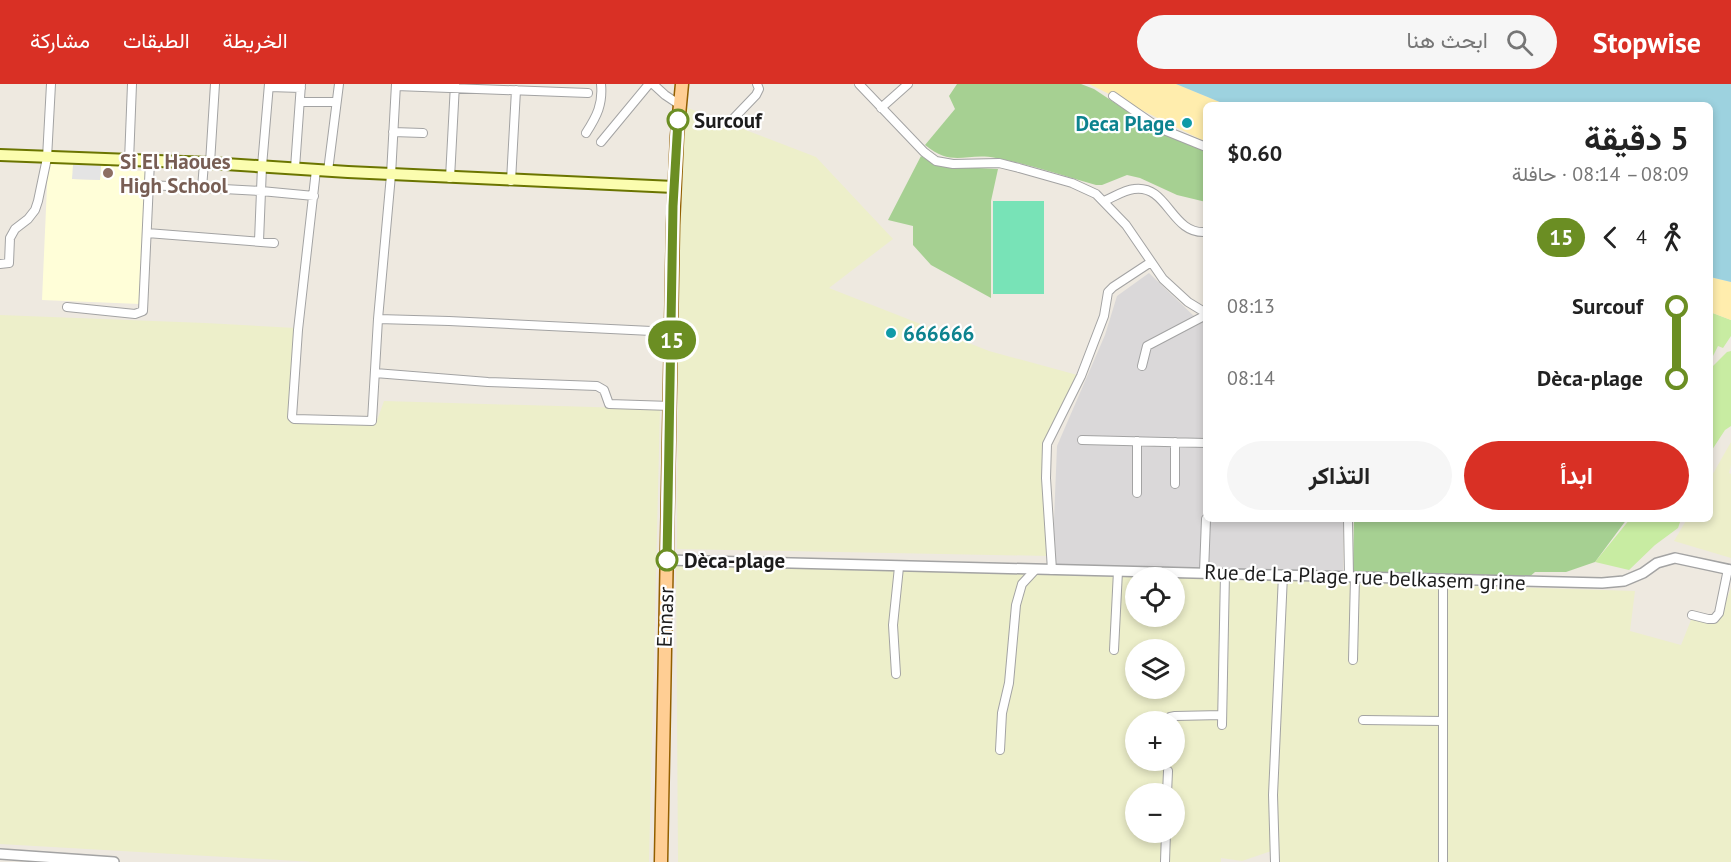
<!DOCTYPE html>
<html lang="ar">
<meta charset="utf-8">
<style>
:root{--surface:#fff;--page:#f6f6f6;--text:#222;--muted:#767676;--accent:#d93025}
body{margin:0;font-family:"PT Sans",Vazirmatn,sans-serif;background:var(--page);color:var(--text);direction:rtl;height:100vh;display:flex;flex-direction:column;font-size:22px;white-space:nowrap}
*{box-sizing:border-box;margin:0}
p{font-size:20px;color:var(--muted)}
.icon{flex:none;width:33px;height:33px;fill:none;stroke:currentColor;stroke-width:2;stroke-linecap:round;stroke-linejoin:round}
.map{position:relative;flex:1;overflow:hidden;direction:ltr}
.sheet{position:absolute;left:1203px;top:18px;width:510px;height:420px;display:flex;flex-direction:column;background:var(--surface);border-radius:9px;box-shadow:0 3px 9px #0003;direction:rtl}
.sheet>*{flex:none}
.badge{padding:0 12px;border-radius:20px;font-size:21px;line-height:39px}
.controls{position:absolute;left:1125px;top:483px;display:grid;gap:12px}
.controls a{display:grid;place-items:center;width:60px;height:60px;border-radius:50%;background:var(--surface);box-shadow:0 3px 9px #0003;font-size:30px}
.map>.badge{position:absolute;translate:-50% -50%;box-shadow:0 0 0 3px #fff}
.legs{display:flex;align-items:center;gap:9px;height:66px;padding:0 24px;font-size:20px}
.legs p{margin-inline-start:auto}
.overview{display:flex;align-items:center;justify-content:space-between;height:102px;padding:0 24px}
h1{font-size:33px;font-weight:700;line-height:45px}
.button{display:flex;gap:12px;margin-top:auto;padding:12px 24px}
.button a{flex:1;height:69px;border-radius:36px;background:var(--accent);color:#fff;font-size:24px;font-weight:700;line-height:69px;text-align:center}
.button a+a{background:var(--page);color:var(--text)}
ul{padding:0 24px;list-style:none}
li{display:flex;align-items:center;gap:21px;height:72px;font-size:22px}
li i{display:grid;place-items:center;width:9px;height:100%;margin:0 8px;background:currentColor}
li i::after{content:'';width:15px;height:15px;margin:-8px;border:4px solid;border-radius:50%;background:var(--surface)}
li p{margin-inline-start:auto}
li:first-child i{background:linear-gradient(#0000 50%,currentColor 0)}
li:last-child i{background:linear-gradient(currentColor 50%,#0000 0)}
header{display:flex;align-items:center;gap:36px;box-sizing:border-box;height:84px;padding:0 30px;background:var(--accent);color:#fff}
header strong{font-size:28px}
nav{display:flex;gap:33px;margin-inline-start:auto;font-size:21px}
.search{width:420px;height:54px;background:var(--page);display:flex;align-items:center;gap:15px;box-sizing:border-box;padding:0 21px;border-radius:33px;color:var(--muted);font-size:22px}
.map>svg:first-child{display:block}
</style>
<header>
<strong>Stopwise</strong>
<div class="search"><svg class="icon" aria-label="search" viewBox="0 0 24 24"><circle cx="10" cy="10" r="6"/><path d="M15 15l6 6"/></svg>ابحث هنا</div>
<nav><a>الخريطة</a><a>الطبقات</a><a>مشاركة</a></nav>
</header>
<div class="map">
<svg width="1731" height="778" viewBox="0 0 1731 778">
<rect width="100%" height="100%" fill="#eee9e0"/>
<!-- residential -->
<path fill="#dad8d9" d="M 1149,189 L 1196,234 L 1206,239 L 1206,435 L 1343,435 L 1343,487 L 1052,486 L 1057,362 L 1105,251 L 1117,212 Z"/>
<!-- education -->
<path fill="#fffed8" d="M 48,79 L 73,80 L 73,95 L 100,96 L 101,81 L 125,82 L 125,86 L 145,87 L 140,220 L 42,216 Z"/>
<!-- farmland -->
<path fill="#edefca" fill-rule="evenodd" d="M 680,21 L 816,73 L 893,155 L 829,204 L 989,267 L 1081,292 L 1047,361 L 1050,472 L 677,465 Z
M 0,231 L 205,239 L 296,244 L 292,331 L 376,339 L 384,317 L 660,325 L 649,778 L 315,778 L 0,760 Z
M 1731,358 L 1731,381 L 1729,389 L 1731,390 L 1731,474 L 1674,457 L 1687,435 L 1710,435 L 1710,395 Z
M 676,477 L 1635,507 L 1630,547 L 1681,561 L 1693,531 L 1717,539 L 1731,504 L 1731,778 L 1275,778 L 1274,766 L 1242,777 L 1221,774 L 1221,778 L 678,778 ZM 1136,494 L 1174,494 L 1174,532 L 1136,532 ZM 1136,566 L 1174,566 L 1174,604 L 1136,604 ZM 1136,638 L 1174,638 L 1174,676 L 1136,676 ZM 1136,710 L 1174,710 L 1174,748 L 1136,748 Z"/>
<!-- grass -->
<path fill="#c8eca2" d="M 1710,228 L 1731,236 L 1731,252 L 1723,264 L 1718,262 L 1710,278 Z
M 1731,267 L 1731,342 L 1725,346 L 1710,369 L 1710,285 L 1727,268 Z
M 1630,435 L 1681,435 L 1678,444 L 1655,461 L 1629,486 L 1595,478 Z"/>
<!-- forest -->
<path fill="#a6d092" d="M 957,0 L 1081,0 L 1094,5 L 1145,39 L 1206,65 L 1206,118 L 1177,111 L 1140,94 L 1127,91 L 1102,101 L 1096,101 C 1063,92 1029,80 996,74 C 966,68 953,84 925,61 L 955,25 L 949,12 Z
M 921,72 L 938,82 L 998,85 L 991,117 L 991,214 L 931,181 L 913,161 L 913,142 L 888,136 Z
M 1354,435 L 1627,435 L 1595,478 L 1566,488 L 1535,488 L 1527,495 L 1353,488 Z"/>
<!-- sand -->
<path fill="#ffedad" d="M 1089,0 L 1176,0 L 1227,21 L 1206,21 L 1206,58 Z
M 1710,193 L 1731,198 L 1731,236 L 1710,228 Z"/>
<!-- pitch -->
<path fill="#78e3b7" d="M 993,117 L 1044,117 L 1044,210 L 993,210 Z"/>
<!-- parking -->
<path fill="#e4e4e4" d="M 73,81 L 101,82 L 100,96 L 72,95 Z"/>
<!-- water -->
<path fill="#9dd2df" d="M 1176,0 L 1731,0 L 1731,198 L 1710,193 L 1710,21 L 1227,21 Z"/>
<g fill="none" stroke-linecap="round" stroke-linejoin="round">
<defs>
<path id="minor" d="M 653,0 L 665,11 L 680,21
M 859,0 L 924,68 L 936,77 L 953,80 L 999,79 L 1019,84 L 1072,99 L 1096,110 L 1126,141 L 1163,195 L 1188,218 L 1206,229
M 396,2 L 588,9
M 269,3 L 301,4
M 1113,12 L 1159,44 L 1206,63
M 300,18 L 336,18
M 881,24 L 908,0
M 732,36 L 756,11 L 759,5 L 757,0
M 393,48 L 423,49
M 586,49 C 597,32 603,20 601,0
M 601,58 L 649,0
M 129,77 L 132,0
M 210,79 L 215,0
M 295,84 L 301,0
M 316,86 L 298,246 L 292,333 L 294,335 L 372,337 L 378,235 L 391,91 L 396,0
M 328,87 L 339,0
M 450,94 L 455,0
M 511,97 L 516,6
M 149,101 L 261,107 L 314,112
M 202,104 L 204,79
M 1104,117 C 1114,113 1124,106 1134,105 C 1168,100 1171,151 1206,148
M 147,149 L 274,159
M 259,157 L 262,82 L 269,0
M 0,180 L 9,179 L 10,154 L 15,145 L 28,135 L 35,126 L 38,117 L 47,74 L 51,0
M 67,223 L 135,230 L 143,227 L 150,77
M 378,235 L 449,237 L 672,248
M 1142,282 L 1147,262 L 1206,231
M 375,289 L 488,298 L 597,302 L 604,306 L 609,320 L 671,322
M 1082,356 L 1206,359
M 1175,358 L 1175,400
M 1137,409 L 1137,357
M 1348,435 L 1349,493
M 1052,486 L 1046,394 L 1047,360 L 1081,292 L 1104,232 L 1108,208 L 1113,203 L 1151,178
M 1204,488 L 1206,435
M 1692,531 L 1708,535 L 1714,535 L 1719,529 L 1728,485
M 1114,566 L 1118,487
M 1353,576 L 1355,493
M 896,590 L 893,541 L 899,483
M 1363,636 L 1443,637
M 1169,638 L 1170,633 L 1175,632 L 1222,631
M 1222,641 L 1225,489
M 1000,666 L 1002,629 L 1009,599 L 1016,521 L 1022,500 L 1035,486
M 1167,710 L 1168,687
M 1165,778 L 1166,748
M 1275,778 L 1273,711 L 1283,491
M 1443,778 L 1443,496"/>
<path id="tertiary" d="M 667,476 L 1602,499 L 1624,497 L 1643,489 L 1657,479 L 1675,474 L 1731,486
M 0,770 L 114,778"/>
<path id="secondary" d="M 0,71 L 210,79 L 348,88 L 674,103"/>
<path id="primary" d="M 661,778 L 673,141 L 677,52 L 682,0"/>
</defs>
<!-- minor casing -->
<use href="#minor" stroke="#a3a3a3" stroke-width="10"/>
<!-- tertiary casing -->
<use href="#tertiary" stroke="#a3a3a3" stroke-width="12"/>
<!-- secondary casing -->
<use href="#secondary" stroke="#6b7500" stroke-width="14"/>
<!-- primary casing -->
<use href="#primary" stroke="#935f00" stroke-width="15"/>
<!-- minor -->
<use href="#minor" stroke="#fff" stroke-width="8"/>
<!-- tertiary -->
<use href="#tertiary" stroke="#fff" stroke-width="9"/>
<!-- secondary -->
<use href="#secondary" stroke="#fbfdaf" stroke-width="10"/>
<!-- primary -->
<use href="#primary" stroke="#ffce94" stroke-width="12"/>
</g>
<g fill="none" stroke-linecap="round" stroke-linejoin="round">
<defs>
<path id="line-1" d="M 667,476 L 673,122 L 678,36"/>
</defs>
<!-- line-1 casing -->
<use href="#line-1" stroke="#fff" stroke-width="14"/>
<!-- line-1 -->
<use href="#line-1" stroke="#6b8e23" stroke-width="9"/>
</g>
<!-- markers -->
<g fill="#fff" stroke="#6b8e23" stroke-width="3">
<circle cx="678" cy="36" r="10"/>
<circle cx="667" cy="476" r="10"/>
</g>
<g fill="#0f9aa8" stroke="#fff" stroke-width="2">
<circle cx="1187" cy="39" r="6"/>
<circle cx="891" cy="249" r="6"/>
</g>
<circle fill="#8d6e63" stroke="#fff" stroke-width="2" cx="108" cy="89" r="6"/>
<g text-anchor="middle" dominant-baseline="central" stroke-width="4.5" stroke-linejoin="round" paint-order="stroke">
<!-- stop labels -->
<g font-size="21" font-weight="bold" fill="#1c1c1c" stroke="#fff" text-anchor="start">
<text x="694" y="36">Surcouf</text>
<text x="684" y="476">Dèca-plage</text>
</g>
<!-- culture labels -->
<g font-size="21" font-weight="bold" fill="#0d838f" stroke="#fff" text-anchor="end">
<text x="1175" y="39">Deca Plage</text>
<text x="903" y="249" text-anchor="start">666666</text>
</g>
<!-- education labels -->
<g font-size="21" font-weight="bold" fill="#785e54" stroke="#fff" text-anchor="start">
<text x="120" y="77">Si El Haoues<tspan x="120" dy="24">High School</tspan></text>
</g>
<!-- street labels -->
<g font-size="21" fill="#1c1c1c" stroke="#fff">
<text transform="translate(1365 493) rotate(2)">Rue de La Plage rue belkasem grine</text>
<text transform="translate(665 533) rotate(-88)">Ennasr</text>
</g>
</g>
</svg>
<div class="controls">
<a><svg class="icon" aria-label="locate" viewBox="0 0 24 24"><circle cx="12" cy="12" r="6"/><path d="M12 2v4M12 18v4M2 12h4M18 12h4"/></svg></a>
<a><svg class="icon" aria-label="layers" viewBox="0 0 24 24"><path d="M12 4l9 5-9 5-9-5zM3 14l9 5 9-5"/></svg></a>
<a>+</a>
<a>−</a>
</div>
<b class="badge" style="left:672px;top:256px;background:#6b8e23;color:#fff">15</b>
<section class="sheet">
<div class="overview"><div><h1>5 دقيقة</h1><p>08:09 – 08:14 · حافلة</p></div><b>$0.60</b></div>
<div class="legs"><svg class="icon" aria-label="walk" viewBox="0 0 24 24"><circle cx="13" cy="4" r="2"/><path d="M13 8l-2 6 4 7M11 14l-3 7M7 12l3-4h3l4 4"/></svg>4<svg class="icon" aria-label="back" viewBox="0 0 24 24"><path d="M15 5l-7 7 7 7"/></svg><b class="badge" style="background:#6b8e23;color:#fff">15</b></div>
<ul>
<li><i style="color:#6b8e23"></i><b>Surcouf</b><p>08:13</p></li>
<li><i style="color:#6b8e23"></i><b>Dèca-plage</b><p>08:14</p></li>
</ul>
<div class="button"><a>ابدأ</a><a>التذاكر</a></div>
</section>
</div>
